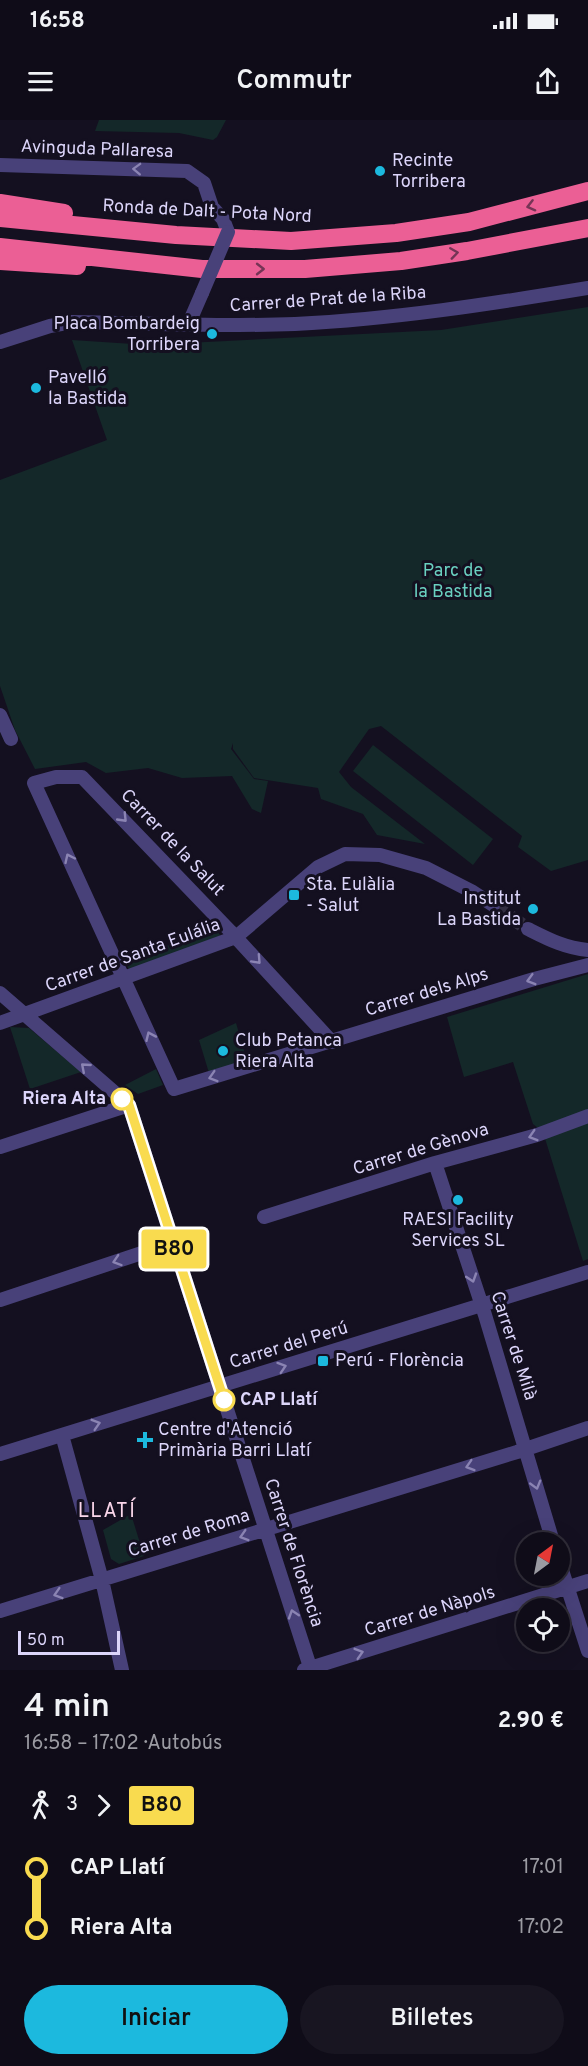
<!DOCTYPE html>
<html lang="es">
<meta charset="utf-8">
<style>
:root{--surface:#0f0c18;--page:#181521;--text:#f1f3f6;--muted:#9b9ba2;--line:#2f2c37;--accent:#1cb9de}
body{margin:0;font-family:Overpass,sans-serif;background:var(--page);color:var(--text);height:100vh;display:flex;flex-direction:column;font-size:22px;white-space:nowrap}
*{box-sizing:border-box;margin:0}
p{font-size:20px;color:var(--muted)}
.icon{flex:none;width:33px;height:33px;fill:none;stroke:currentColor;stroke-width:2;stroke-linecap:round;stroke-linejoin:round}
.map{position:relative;height:1550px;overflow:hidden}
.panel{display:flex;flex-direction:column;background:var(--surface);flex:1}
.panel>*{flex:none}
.badge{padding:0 12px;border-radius:4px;font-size:21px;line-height:39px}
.needle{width:39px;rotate:32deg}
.buttons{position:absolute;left:516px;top:1412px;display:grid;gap:12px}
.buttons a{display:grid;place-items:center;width:54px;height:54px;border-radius:50%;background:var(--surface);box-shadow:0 6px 24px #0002,0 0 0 2px var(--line);font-size:30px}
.scale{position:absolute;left:18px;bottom:15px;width:102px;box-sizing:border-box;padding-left:6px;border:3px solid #dcd5fa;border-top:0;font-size:16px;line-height:21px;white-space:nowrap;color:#dcd5fa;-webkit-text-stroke:4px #141020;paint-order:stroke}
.map>.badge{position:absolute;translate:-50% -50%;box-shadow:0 0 0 3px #fff}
.legs{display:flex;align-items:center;gap:9px;height:66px;padding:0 24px;font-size:20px}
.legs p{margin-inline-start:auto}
.head{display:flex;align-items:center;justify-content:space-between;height:102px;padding:0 24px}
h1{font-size:33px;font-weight:600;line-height:45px}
.primary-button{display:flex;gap:12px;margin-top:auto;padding:12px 24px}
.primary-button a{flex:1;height:69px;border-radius:36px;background:var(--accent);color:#111;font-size:24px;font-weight:600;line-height:69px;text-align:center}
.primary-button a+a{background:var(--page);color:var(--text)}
ul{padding:0 24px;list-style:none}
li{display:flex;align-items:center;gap:21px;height:60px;font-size:22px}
li i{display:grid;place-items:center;width:9px;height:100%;margin:0 8px;background:currentColor}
li i::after{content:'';width:15px;height:15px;margin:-8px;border:4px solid;border-radius:50%;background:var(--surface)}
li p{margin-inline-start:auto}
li:first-child i{background:linear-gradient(#0000 50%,currentColor 0)}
li:last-child i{background:linear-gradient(currentColor 50%,#0000 0)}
.status{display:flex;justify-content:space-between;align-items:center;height:42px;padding:0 30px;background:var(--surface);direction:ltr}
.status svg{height:16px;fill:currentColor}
header{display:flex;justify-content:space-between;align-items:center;height:78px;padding:0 24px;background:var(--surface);font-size:27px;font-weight:600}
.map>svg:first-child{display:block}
</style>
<div class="status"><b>16:58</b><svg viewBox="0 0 49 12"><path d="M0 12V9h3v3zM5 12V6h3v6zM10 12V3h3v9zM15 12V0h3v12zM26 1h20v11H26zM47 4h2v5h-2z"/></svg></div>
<header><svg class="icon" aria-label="menu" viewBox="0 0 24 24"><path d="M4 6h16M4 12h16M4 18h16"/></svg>Commutr<svg class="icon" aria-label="share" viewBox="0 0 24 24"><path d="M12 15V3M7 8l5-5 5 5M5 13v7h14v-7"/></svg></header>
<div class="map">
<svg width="588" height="1550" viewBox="0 0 588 1550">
<rect width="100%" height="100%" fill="#141020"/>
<!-- green -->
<path fill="#142829" d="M 99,0 L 226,0 L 217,17 L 213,20 L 179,13 L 95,11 Z
M 588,187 L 588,740 L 551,751 L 518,727 L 522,716 L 381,606 L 369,609 L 339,652 L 351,667 L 425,724 L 377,715 L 363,694 L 321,679 L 318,668 L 254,658 L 233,629 L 233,623 L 231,629 L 254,659 L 268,661 L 261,693 L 252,689 L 232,656 L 182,658 L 148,648 L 106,653 L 86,642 L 35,649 L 15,610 L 0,566 L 0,360 L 107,320 L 72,220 L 148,225 L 441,210 Z
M 373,625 L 493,719 L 473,745 L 353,651 Z
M 212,804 L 222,818 L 133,850 L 128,848 L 127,845 Z
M 588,854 L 588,1139 L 583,1141 L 543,1012 L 533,1004 L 513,942 L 464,957 L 447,897 Z
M 236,903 L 247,941 L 209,953 L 199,920 Z
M 10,907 L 29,908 L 81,952 L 30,969 Z
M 156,949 L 163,965 L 138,974 L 125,965 Z
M 131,1394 L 144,1436 L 119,1444 L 111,1439 L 103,1410 Z"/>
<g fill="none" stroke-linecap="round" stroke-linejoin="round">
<!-- street-tunnel -->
<path stroke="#322e41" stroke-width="14" stroke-dasharray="14 7" stroke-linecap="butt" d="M 493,785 L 528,809"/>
<!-- street -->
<path stroke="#484179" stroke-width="14" d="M 0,45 L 187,51 L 204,63 L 212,87 L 223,99 L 228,112
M 189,203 L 202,173
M 0,222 L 50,206 L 72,202 C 146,203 221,207 295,204 C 394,199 491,184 588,168
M 0,595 L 11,619
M 528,809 C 548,819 565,828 588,830
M 0,873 L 129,985
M 0,903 L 236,817 L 318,747 L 345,734 L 380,735 L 426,748 L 473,772 L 493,785
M 332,922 L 230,811 L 82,657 L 56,657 L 34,663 L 174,969 L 534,859 L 588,845
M 129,985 L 311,1550
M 0,1027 L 129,985
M 435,1043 L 485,1195 L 553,1422
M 264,1097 L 435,1043 L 537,1015 L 588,996
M 0,1180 L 172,1123
M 62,1315 L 102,1460 L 122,1550
M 0,1334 L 588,1152
M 560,1444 L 588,1531
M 0,1491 L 517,1332 L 588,1308
M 304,1550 L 588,1461"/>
<!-- highway -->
<path stroke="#eb5f95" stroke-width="18" d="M 0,83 L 64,93
M 0,98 L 176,115 L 291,121 L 396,113 L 469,102 L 588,71
M 0,127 L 202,149 L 305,149 L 401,141 L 467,131 L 588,108
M 0,141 L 77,146"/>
<!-- street-bridge -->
<path stroke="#484179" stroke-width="14" d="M 202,173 L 228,112"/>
</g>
<!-- one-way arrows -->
<defs><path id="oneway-chevron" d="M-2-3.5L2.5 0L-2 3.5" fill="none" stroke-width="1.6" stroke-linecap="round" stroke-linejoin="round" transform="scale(1.5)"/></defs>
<g stroke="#8b84b3">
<use href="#oneway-chevron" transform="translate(137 49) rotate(-178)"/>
<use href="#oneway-chevron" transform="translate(123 698) rotate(46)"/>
<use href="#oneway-chevron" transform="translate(69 738) rotate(-115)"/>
<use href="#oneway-chevron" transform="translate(257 840) rotate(47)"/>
<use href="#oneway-chevron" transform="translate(531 860) rotate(164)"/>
<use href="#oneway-chevron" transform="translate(150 916) rotate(-114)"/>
<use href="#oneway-chevron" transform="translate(85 947) rotate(-139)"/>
<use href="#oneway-chevron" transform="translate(213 957) rotate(163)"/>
<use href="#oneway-chevron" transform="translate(533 1016) rotate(163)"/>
<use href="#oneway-chevron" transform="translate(117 1141) rotate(162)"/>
<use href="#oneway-chevron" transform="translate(472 1158) rotate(72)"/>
<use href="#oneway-chevron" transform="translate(282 1247) rotate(-18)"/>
<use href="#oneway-chevron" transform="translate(96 1304) rotate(-17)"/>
<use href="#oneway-chevron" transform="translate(470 1346) rotate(163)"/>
<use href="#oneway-chevron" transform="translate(536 1365) rotate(74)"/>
<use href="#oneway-chevron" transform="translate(244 1416) rotate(163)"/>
<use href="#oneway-chevron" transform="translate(58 1474) rotate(163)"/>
<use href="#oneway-chevron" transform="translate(293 1494) rotate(-108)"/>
<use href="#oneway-chevron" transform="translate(359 1533) rotate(-17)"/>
</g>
<g stroke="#753455">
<use href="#oneway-chevron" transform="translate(531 86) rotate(166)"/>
<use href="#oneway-chevron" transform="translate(454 133) rotate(-8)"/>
<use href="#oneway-chevron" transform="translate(260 149)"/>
</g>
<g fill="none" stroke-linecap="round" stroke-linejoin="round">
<defs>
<path id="line-1" d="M 122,979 L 129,985 L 224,1280"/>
</defs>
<!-- line-1 casing -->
<use href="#line-1" stroke="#fff" stroke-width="14"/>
<!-- line-1 -->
<use href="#line-1" stroke="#f9db4f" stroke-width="9"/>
</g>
<!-- markers -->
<g fill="#1cb9de" stroke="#141020" stroke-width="2">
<circle cx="380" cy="51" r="6"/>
<circle cx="212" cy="214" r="6"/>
<circle cx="36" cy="268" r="6"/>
<rect x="288" y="769" width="12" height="12" rx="3"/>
<circle cx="533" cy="789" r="6"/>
<circle cx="223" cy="931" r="6"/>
<circle cx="458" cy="1080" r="6"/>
<rect x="317" y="1235" width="12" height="12" rx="3"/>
<path d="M142 1311h6v6h6v6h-6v6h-6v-6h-6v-6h6z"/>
</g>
<g fill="#fff" stroke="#f9db4f" stroke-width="3">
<circle cx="122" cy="979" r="10"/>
<circle cx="224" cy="1280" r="10"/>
</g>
<g text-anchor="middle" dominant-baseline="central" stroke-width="6" stroke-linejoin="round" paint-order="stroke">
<!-- street labels -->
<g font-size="18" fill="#dcd5fa" stroke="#141020">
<text transform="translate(97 30) rotate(2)">Avinguda Pallaresa</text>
<text transform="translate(207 92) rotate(3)">Ronda de Dalt - Pota Nord</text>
<text transform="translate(328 180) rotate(-4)">Carrer de Prat de la Riba</text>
<text transform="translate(172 723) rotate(46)">Carrer de la Salut</text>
<text transform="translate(133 836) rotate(-20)">Carrer de Santa Eulália</text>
<text transform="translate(427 873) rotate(-17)">Carrer dels Alps</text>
<text transform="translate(421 1030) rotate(-17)">Carrer de Gènova</text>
<text transform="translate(289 1226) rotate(-17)">Carrer del Perú</text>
<text transform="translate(513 1226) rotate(72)">Carrer de Milà</text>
<text transform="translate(189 1414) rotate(-17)">Carrer de Roma</text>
<text transform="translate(293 1433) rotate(72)">Carrer de Florència</text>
<text transform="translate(430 1492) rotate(-17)">Carrer de Nàpols</text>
</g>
<!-- poi labels -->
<g font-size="18" fill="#dcd5fa" stroke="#141020" text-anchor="start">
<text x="392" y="41">Recinte<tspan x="392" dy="21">Torribera</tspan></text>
<text x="200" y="204" text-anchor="end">Placa Bombardeig<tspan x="200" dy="21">Torribera</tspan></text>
<text x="48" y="258">Pavelló<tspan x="48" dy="21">la Bastida</tspan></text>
<text x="306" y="765">Sta. Eulàlia<tspan x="306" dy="21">- Salut</tspan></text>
<text x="521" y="779" text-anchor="end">Institut<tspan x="521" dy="21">La Bastida</tspan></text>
<text x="235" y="921">Club Petanca<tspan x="235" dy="21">Riera Alta</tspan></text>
<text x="458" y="1100" text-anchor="middle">RAESI Facility<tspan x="458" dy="21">Services SL</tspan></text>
<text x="335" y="1241">Perú - Florència</text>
<text x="158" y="1310">Centre d'Atenció<tspan x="158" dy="21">Primària Barri Llatí</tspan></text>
</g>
<!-- park labels -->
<g font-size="18" fill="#6ad0c0" stroke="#141020">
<text x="453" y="451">Parc de<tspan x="453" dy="21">la Bastida</tspan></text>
</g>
<!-- stop labels -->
<g font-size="18" font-weight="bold" fill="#dcd5fa" stroke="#141020" text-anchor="end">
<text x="106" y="979">Riera Alta</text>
<text x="240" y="1280" text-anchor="start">CAP Llatí</text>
</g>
<!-- neighbourhood labels -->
<g font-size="20" letter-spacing="1.5" fill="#fad6ea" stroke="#141020">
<text x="107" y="1392">LLATÍ</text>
</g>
</g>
</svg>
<div class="buttons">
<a><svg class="needle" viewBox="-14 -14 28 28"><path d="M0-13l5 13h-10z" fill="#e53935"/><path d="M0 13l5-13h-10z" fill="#9b9ba2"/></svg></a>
<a><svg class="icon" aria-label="locate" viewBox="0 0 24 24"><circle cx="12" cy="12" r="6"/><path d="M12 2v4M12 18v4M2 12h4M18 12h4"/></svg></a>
</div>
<div class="scale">50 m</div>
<b class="badge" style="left:174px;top:1129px;background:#f9db4f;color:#111">B80</b>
</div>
<section class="panel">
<div class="head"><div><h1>4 min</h1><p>16:58 – 17:02 · Autobús</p></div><b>2.90 €</b></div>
<div class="legs"><svg class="icon" aria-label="walk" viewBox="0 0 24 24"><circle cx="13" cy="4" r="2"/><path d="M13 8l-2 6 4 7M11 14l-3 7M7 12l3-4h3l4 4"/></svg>3<svg class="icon" aria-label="forward" viewBox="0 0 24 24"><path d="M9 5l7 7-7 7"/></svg><b class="badge" style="background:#f9db4f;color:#111">B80</b></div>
<ul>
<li><i style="color:#f9db4f"></i><b>CAP Llatí</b><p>17:01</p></li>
<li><i style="color:#f9db4f"></i><b>Riera Alta</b><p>17:02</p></li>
</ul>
<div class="primary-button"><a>Iniciar</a><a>Billetes</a></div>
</section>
